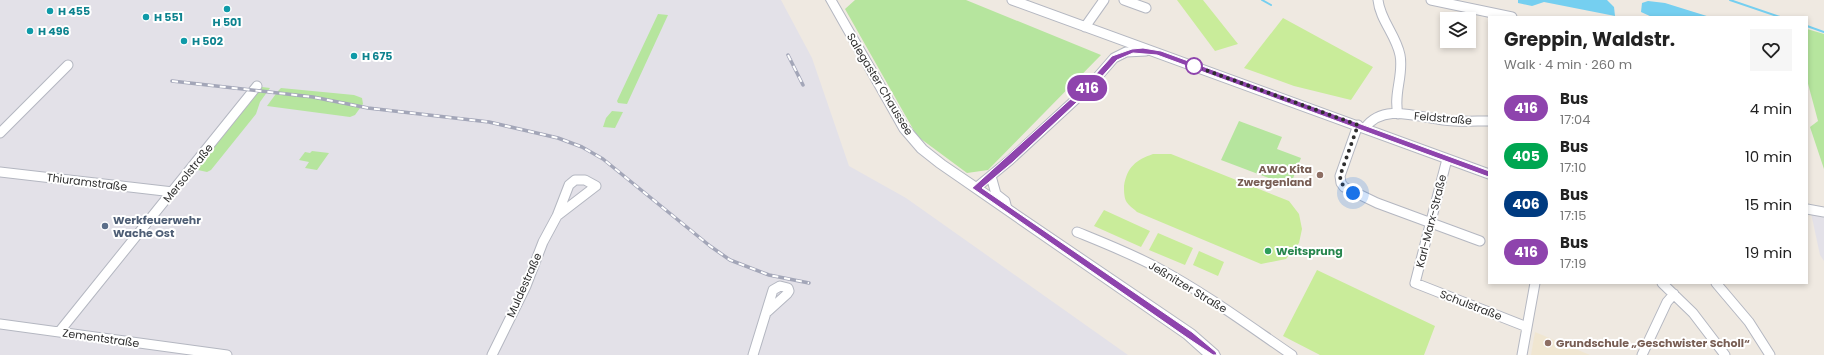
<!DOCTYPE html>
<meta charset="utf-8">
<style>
:root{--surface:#fff;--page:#f6f6f6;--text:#222;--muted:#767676}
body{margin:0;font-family:Poppins,sans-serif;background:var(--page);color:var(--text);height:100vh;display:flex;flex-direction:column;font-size:15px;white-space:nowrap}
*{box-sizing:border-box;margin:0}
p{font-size:13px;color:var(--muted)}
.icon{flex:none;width:22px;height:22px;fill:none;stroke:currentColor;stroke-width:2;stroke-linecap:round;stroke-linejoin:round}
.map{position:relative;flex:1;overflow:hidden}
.details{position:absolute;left:1488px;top:16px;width:320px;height:268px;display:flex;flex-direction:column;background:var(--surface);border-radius:0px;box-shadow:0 2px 6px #0003}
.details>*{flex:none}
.badge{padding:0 8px;border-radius:13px;font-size:14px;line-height:26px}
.fabs{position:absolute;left:1440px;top:12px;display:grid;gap:8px}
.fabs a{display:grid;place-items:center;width:36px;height:36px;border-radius:0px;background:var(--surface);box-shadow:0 2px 6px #0003;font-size:20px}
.you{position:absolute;width:20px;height:20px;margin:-10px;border:3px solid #fff;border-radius:50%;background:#1a73e8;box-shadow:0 0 0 6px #1a73e833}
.map>.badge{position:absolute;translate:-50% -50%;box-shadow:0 0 0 2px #fff}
.round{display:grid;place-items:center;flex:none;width:42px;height:42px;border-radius:0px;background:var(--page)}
.headline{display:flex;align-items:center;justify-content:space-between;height:68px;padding:0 16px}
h1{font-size:19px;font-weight:700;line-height:30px}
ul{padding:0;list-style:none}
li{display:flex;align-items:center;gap:12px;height:48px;padding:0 16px}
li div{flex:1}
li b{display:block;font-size:15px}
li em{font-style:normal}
li .badge{min-width:44px;font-weight:700;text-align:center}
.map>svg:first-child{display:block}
</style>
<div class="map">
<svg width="1824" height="355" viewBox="0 0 1824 355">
<rect width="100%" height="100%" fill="#efe9e1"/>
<!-- industrial -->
<path fill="#e3e1e8" d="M 0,0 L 781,0 L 812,58 L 849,166 L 906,198 L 1128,355 L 0,355 Z
M 1811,213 L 1824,214 L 1824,261 L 1820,255 Z"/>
<!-- education -->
<path fill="#f0e6d1" d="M 1535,332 L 1590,355 L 1531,355 Z"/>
<!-- green -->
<path fill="#b6e59e" d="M 855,0 L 966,0 L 1101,55 L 988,170 L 967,173 L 917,136 L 845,9 Z
M 658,14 L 668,15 L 627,104 L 618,103 L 617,101 Z
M 1807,29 L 1824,34 L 1824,169 L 1810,127 L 1818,121 L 1807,80 Z
M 262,87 L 270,88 L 260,102 L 256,114 L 211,170 L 207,172 L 198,170 L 198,167 Z
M 281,88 L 354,95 L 362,98 L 363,104 L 355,115 L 350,117 L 267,106 L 278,91 Z
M 612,111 L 623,112 L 615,128 L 603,127 L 606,118 Z
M 1239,121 L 1282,137 L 1277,149 L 1301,158 L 1290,186 L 1221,160 Z
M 312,151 L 329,153 L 317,170 L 305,168 L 309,162 L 299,160 L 305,152 L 310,153 Z"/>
<!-- pitch -->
<path fill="#c9ec9a" d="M 1177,0 L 1203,0 L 1238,44 L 1215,51 Z
M 1283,18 L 1373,67 L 1351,100 L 1294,86 L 1244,68 Z
M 1153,154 L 1171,154 L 1289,201 L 1299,214 L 1302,229 L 1299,243 L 1286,259 L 1261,264 L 1137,212 C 1134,209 1128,205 1126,201 C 1124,197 1124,190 1124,186 C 1127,167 1136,160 1153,154 Z
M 1104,210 L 1150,231 L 1141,247 L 1094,226 Z
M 1158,233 L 1193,248 L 1185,265 L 1149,250 Z
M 1199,251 L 1224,262 L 1218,276 L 1193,265 Z
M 1317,270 L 1435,326 L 1424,355 L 1320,355 L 1283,336 Z"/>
<!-- water -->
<path fill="#75cff0" d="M 1518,0 L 1607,0 L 1614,7 L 1615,16 L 1544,2 L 1532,6 L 1518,3 Z
M 1648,1 L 1665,3 L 1710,17 L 1652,17 L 1641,12 L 1642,3 Z"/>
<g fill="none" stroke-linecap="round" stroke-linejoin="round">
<!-- stream -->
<path stroke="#75cff0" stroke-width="2" d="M 1262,0 L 1271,5
M 1730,0 L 1780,17
M 1807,26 L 1824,32"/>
<defs>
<path id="minor" d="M 1012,0 L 1489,174
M 1124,0 L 1146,8
M 1378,0 C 1380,20 1396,35 1400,55 C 1404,75 1393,94 1398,114
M 1431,0 L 1512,17
M 1085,27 L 1104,0
M 1358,125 L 1340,176 L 1341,183 L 1344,187 L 1377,203 L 1480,241
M 1365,128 C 1383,103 1417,117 1443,120 C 1458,122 1474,121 1489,121
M 0,133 L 68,65
M 1447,159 L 1415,283 L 1527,327
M 0,172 L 173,192
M 991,176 L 996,194 L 1005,201 L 1007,209
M 575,180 L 585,180 L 596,186 L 557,216 L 569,185 Z
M 976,188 L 1010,160 L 1088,88 L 1114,58 L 1126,52 L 1146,51
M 1807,209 L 1824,212
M 1077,232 C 1104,243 1132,254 1158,268 C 1205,293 1248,325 1292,355
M 1662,283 L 1693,313 L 1725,355
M 1716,283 L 1749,322 L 1770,355
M 0,324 L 227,355
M 59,332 L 257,86
M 492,355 L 526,286 L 543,242 L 557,216
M 753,355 L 773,290 L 780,286 L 788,288 L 789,291 L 787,294 L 766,313
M 1522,355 L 1535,283
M 1642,355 L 1667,302 L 1674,294"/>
<path id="secondary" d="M 826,0 L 836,0 L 908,125 L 926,146 L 945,161 L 1194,330 L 1218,351 L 1220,355 L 1203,355 L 1184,338 L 937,167 L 918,152 L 900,131 Z"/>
</defs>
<!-- minor casing -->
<use href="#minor" stroke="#b4b7c1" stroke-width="11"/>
<!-- secondary casing -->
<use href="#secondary" stroke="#b4b7c1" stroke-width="2"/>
<!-- minor -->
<use href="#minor" stroke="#fff" stroke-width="9"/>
<!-- secondary -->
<use href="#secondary" fill="#fff" fill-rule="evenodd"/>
<defs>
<path id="rail" d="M 788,55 L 803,85
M 172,81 L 313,97 L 368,108 L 489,122 L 558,138 L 582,147 L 603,159 L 710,246 L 730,260 L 769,275 L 809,283"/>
</defs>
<!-- rail casing -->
<use href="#rail" stroke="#a3a6b8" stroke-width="3.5"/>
<!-- rail -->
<use href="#rail" stroke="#fff" stroke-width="2" stroke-dasharray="6" stroke-linecap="butt"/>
</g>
<!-- line -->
<path fill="#8e44ad" stroke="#fff" d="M 1143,48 L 1161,51 L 1492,172 L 1493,174 L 1489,177 L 1486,176 L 1157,55 L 1133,53 L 1117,60 L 1090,90 L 1013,162 L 982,188 L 1192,332 L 1216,352 L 1217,355 L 1213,355 L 1186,337 L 972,188 L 1085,86 L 1112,56 L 1132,49 Z"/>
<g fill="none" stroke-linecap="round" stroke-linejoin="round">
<!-- walk -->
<path stroke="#2e2e2e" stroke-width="4" stroke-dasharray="0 7.2" d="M 1194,66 L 1358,125 L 1340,176 L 1341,183 L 1353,193"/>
</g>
<!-- markers -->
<g fill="#0f9aa8" stroke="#fff" stroke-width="1.5">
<circle cx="227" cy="9" r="4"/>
<circle cx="50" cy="11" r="4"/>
<circle cx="146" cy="17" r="4"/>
<circle cx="30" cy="31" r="4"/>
<circle cx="184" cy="41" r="4"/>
<circle cx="354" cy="56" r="4"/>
</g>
<circle fill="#fff" stroke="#8e44ad" stroke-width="2" cx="1194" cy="66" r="8"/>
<g fill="#8d6e63" stroke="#fff" stroke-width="1.5">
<circle cx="1320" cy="175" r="4"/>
<circle cx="1548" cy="343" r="4"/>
</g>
<circle fill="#5c6f8a" stroke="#fff" stroke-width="1.5" cx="105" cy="226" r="4"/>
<circle fill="#2e9e5b" stroke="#fff" stroke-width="1.5" cx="1268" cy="251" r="4"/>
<g text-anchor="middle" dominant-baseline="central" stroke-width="4" stroke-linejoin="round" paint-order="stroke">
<!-- culture labels -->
<g font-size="11" font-weight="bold" fill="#0d838f" stroke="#fff" text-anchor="start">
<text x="58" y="11">H 455</text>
<text x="154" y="17">H 551</text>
<text x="227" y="22" text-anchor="middle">H 501</text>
<text x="38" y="31">H 496</text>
<text x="192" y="41">H 502</text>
<text x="362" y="56">H 675</text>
</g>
<!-- street labels -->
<g font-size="11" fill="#2e2e2e" stroke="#fff">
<text transform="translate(880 84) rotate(59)">Salegaster Chaussee</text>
<text transform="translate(1443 118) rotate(5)">Feldstraße</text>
<text transform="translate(188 173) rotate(-51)">Mersolstraße</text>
<text transform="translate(87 182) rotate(7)">Thiuramstraße</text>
<text transform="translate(1431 221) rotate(-76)">Karl-Marx-Straße</text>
<text transform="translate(524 285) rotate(-66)">Muldestraße</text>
<text transform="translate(1188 287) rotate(31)">Jeßnitzer Straße</text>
<text transform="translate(1471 305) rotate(21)">Schulstraße</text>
<text transform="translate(101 338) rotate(8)">Zementstraße</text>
</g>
<!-- education labels -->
<g font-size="11" font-weight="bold" fill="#785e54" stroke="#fff" text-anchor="end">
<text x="1312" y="169">AWO Kita<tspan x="1312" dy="13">Zwergenland</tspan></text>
<text x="1556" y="343" text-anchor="start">Grundschule „Geschwister Scholl“</text>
</g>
<!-- service labels -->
<g font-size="11" font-weight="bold" fill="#4e5e75" stroke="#fff" text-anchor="start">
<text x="113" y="220">Werkfeuerwehr<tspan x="113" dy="13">Wache Ost</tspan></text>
</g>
<!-- leisure labels -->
<g font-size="11" font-weight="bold" fill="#27864d" stroke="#fff" text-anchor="start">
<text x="1276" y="251">Weitsprung</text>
</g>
</g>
</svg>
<div class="fabs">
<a><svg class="icon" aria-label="layers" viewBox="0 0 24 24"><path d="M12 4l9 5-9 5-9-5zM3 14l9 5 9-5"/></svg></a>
</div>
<div class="you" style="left:1353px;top:193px"></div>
<b class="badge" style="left:1087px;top:88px;background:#8e44ad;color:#fff">416</b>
<section class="details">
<div class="headline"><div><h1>Greppin, Waldstr.</h1><p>Walk · 4 min · 260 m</p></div><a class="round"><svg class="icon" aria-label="heart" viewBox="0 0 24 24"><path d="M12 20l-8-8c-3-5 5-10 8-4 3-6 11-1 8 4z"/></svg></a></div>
<ul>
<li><span class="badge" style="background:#8e44ad;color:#fff">416</span><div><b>Bus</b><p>17:04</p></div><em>4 min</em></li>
<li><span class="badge" style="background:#00a651;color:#fff">405</span><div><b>Bus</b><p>17:10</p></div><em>10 min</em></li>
<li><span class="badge" style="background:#003b80;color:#fff">406</span><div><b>Bus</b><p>17:15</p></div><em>15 min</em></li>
<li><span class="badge" style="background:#8e44ad;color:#fff">416</span><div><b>Bus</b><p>17:19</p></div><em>19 min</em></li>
</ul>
</section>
</div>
